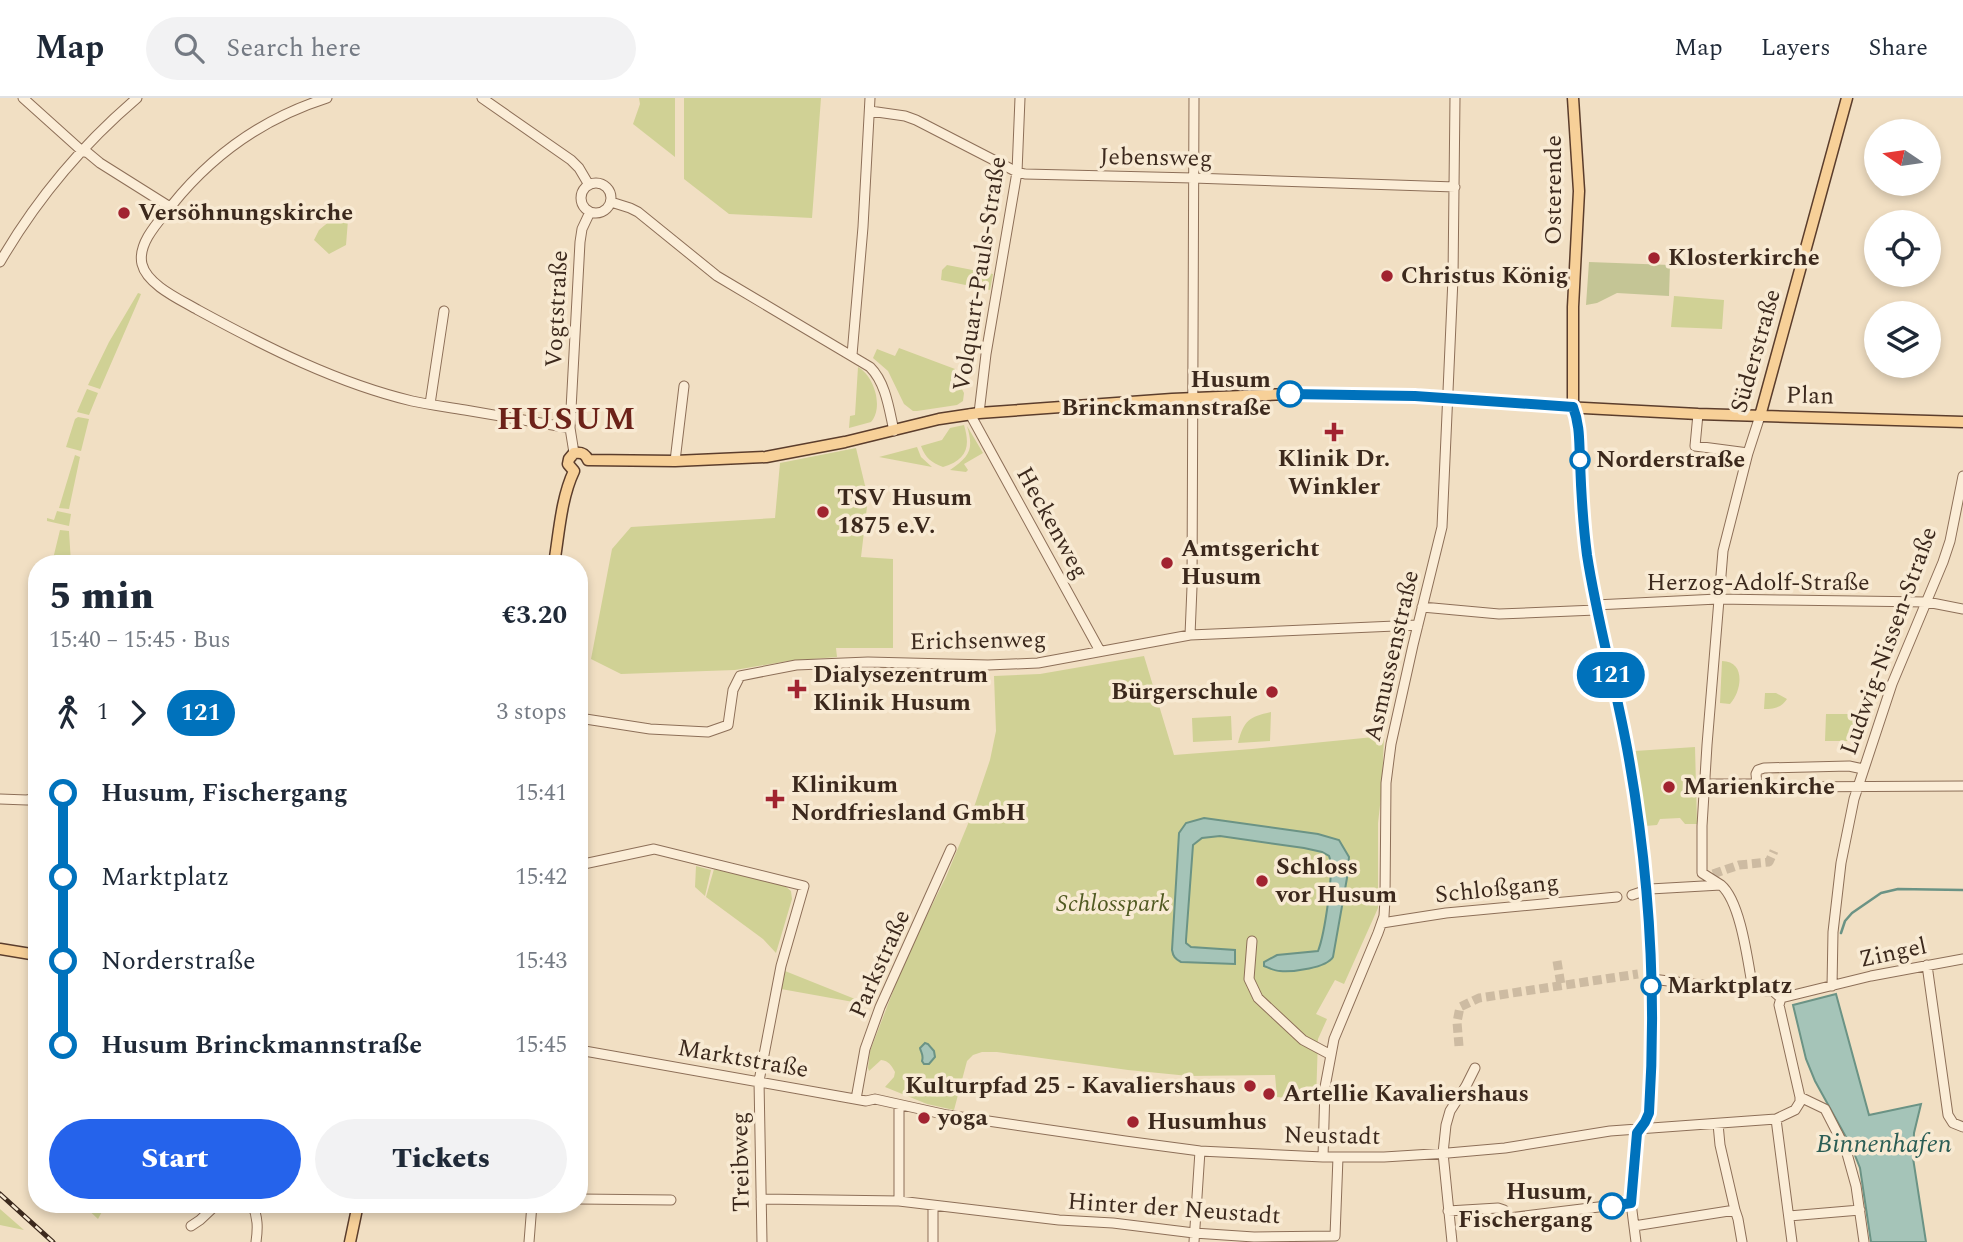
<!DOCTYPE html>
<meta charset="utf-8">
<style>
:root{--surface:#fff;--page:#f2f2f3;--text:#1f2937;--muted:#747a83;--line:#e0e1e3;--accent:#2563eb}
body{margin:0;font-family:Spectral,serif;background:var(--page);color:var(--text);height:100vh;display:flex;flex-direction:column;font-size:26px;white-space:nowrap}
*{box-sizing:border-box;margin:0}
p{font-size:23px;color:var(--muted)}
.icon{flex:none;width:38px;height:38px;fill:none;stroke:currentColor;stroke-width:2;stroke-linecap:round;stroke-linejoin:round}
.map{position:relative;flex:1;overflow:hidden}
.details{position:absolute;left:28px;top:457px;width:560px;height:658px;display:flex;flex-direction:column;background:var(--surface);border-radius:28px;box-shadow:0 4px 10px #0003}
.details>*{flex:none}
.badge{padding:0 14px;border-radius:23px;font-size:24px;line-height:46px}
.needle{width:46px;rotate:283deg}
.buttons{position:absolute;left:1864px;top:21px;display:grid;gap:14px}
.buttons a{display:grid;place-items:center;width:77px;height:77px;border-radius:50%;background:var(--surface);box-shadow:0 4px 10px #0003;font-size:35px}
.map>.badge{position:absolute;translate:-50% -50%;box-shadow:0 0 0 4px #fff}
.legs{display:flex;align-items:center;gap:10px;height:77px;padding:0 21px;font-size:23px}
.legs p{margin-inline-start:auto}
.headline{display:flex;align-items:center;justify-content:space-between;height:119px;padding:0 21px}
h1{font-size:38px;font-weight:800;line-height:52px}
.cta{display:flex;gap:14px;margin-top:auto;padding:14px 21px}
.cta a{flex:1;height:80px;border-radius:42px;background:var(--accent);color:#fff;font-size:28px;font-weight:800;line-height:80px;text-align:center}
.cta a+a{background:var(--page);color:var(--text)}
ul{padding:0 21px;list-style:none}
li{display:flex;align-items:center;gap:24px;height:84px;font-size:26px}
li i{display:grid;place-items:center;width:10px;height:100%;margin:0 9px;background:currentColor}
li i::after{content:'';width:18px;height:18px;margin:-9px;border:5px solid;border-radius:50%;background:var(--surface)}
li p{margin-inline-start:auto}
li:first-child i{background:linear-gradient(#0000 50%,currentColor 0)}
li:last-child i{background:linear-gradient(currentColor 50%,#0000 0)}
header{display:flex;align-items:center;gap:42px;box-sizing:border-box;height:98px;padding:0 35px;background:var(--surface);border-bottom:2px solid var(--line)}
header strong{font-size:33px}
nav{display:flex;gap:38px;margin-inline-start:auto;font-size:24px}
.search{width:490px;height:63px;background:var(--page);display:flex;align-items:center;gap:18px;box-sizing:border-box;padding:0 24px;border-radius:38px;color:var(--muted);font-size:26px}
.map>svg:first-child{display:block}
</style>
<header>
<strong>Map</strong>
<div class="search"><svg class="icon" aria-label="search" viewBox="0 0 24 24"><circle cx="10" cy="10" r="6"/><path d="M15 15l6 6"/></svg>Search here</div>
<nav><a>Map</a><a>Layers</a><a>Share</a></nav>
</header>
<div class="map">
<svg width="1963" height="1144" viewBox="0 0 1963 1144">
<rect width="100%" height="100%" fill="#f1dfc3"/>
<!-- green -->
<path fill="#d0d195" d="M 639,0 L 675,0 L 675,59 L 633,26 L 640,6 Z
M 684,0 L 821,0 L 812,120 L 729,116 L 684,81 Z
M 331,122 L 348,122 L 346,147 L 329,156 L 314,142 L 319,132 Z
M 947,167 L 993,176 L 990,192 L 941,182 L 942,172 Z
M 138,195 L 141,196 L 139,201 L 100,291 L 88,287 L 109,244 Z
M 1674,198 L 1724,202 L 1722,231 L 1671,229 Z
M 899,250 L 955,271 L 954,276 L 964,295 L 963,303 L 957,307 L 917,313 L 913,313 L 904,306 L 888,273 L 873,260 L 877,251 L 895,258 Z
M 858,269 C 874,278 884,309 871,324 L 849,330 L 850,318 L 855,317 Z
M 87,291 L 98,295 L 89,317 L 77,314 Z
M 78,319 L 89,321 L 81,353 L 66,349 L 75,321 Z
M 964,327 C 971,350 966,362 943,369 C 931,364 926,361 921,348 L 942,342 L 950,330 Z
M 967,328 L 983,355 L 964,366 L 968,372 L 966,374 L 950,372 C 970,358 974,351 967,328 Z
M 917,349 L 921,359 L 932,369 L 879,359 Z
M 856,350 L 868,400 L 861,459 L 893,461 L 893,550 L 836,550 L 837,559 L 788,563 L 735,572 L 621,576 L 591,561 L 612,451 L 631,429 L 775,420 L 780,365 Z
M 75,357 L 80,359 L 69,411 L 59,410 Z
M 57,413 L 71,416 L 69,428 L 47,423 L 47,420 L 54,422 Z
M 60,432 L 69,433 L 71,465 L 52,465 Z
M 1144,558 L 1174,657 L 1252,651 L 1384,638 L 1382,690 L 1378,725 L 1378,810 L 1344,886 L 1335,882 L 1316,916 L 1327,921 L 1318,941 L 1316,1003 L 1277,999 L 1275,977 L 1189,978 L 1128,972 L 997,954 L 982,954 L 973,957 L 967,963 L 954,1012 L 927,1006 L 885,989 L 894,979 L 895,974 C 891,967 889,963 881,962 L 869,973 L 868,970 L 870,953 L 907,857 L 946,779 L 970,721 L 990,662 L 996,633 L 994,578 L 1040,576 Z
M 1722,563 C 1746,563 1742,593 1730,606 L 1720,605 Z
M 1765,595 L 1776,595 L 1787,601 C 1781,610 1774,611 1764,611 Z
M 1271,614 L 1270,643 L 1238,645 C 1244,622 1249,619 1271,614 Z
M 1826,616 L 1869,616 L 1860,643 L 1825,643 Z
M 1231,618 L 1232,642 L 1193,644 L 1192,620 Z
M 1695,649 L 1697,726 L 1685,726 L 1680,720 L 1660,721 L 1657,727 L 1645,728 L 1635,653 Z
M 696,768 L 711,772 L 705,798 L 695,789 Z
M 714,771 L 785,788 L 791,793 L 792,801 L 776,855 L 763,841 L 706,799 Z
M 785,873 L 870,907 L 781,891 Z
M 82,1106 L 129,1106 L 127,1113 L 105,1108 L 98,1121 Z
M 0,1111 L 24,1132 L 0,1127 Z"/>
<!-- cemetery -->
<path fill="#c4c595" d="M 1589,164 L 1670,167 L 1669,198 L 1617,195 L 1597,205 L 1586,207 Z"/>
<!-- water -->
<path fill="#a5c4b8" stroke="#6b9385" stroke-width="2" d="M 1204,720 L 1318,736 L 1339,742 L 1349,759 L 1347,780 L 1333,859 C 1326,870 1294,874 1280,873 C 1275,873 1269,870 1264,868 L 1264,864 L 1277,857 L 1318,853 C 1324,838 1335,771 1329,758 L 1322,754 L 1304,750 L 1220,738 L 1202,740 L 1193,747 L 1186,842 L 1186,845 L 1191,849 L 1235,852 L 1235,866 L 1181,864 C 1175,861 1173,858 1172,852 L 1179,735 L 1186,725 Z
M 1836,896 L 1869,1017 L 1921,1006 L 1914,1035 L 1913,1060 L 1926,1144 L 1871,1144 L 1860,1070 L 1852,1050 L 1815,983 L 1806,961 L 1793,907 Z
M 925,945 L 928,946 L 934,953 L 935,959 L 929,966 L 924,966 L 922,963 C 924,957 921,955 920,950 Z"/>
<g fill="none" stroke-linecap="round" stroke-linejoin="round">
<!-- stream -->
<path stroke="#6b9385" stroke-width="2.5" d="M 1841,835 L 1845,823 L 1852,815 L 1881,795 L 1898,791 L 1963,792"/>
<!-- minor-tunnel -->
<path stroke="#cdbba2" stroke-width="9" stroke-dasharray="9 4.5" stroke-linecap="butt" d="M 1713,776 L 1739,767 L 1769,764 L 1774,753
M 1557,863 L 1561,887
M 1709,888 L 1728,890
M 1459,948 L 1457,924 L 1460,909 L 1479,900 L 1638,876"/>
<defs>
<path id="minor" d="M 23,0 L 82,53 L 88,55 L 100,65 L 170,109
M 327,0 C 264,20 213,56 172,107 C 160,122 137,145 142,166 C 147,187 181,202 198,212 C 266,249 337,285 412,303 C 430,307 448,309 465,312 C 500,318 535,324 570,330
M 482,0 L 571,62 L 579,70 L 589,87
M 870,13 L 905,18 L 916,22 L 1017,74 L 1025,76 L 1193,80 L 1455,89
M581 100a15 15 0 1 1 30 0a15 15 0 1 1-30 0Z
M 611,104 L 630,110 L 638,114 L 717,178 L 870,269 C 886,285 889,311 894,333
M 0,164 C 36,102 83,46 137,0
M 852,257 L 863,129 L 870,0
M 430,306 L 444,213
M 1573,309 C 1579,327 1579,343 1580,362 C 1581,395 1583,429 1588,462 C 1598,525 1616,587 1627,650 C 1649,770 1656,893 1649,1015 L 1645,1024 L 1637,1035 L 1631,1105 L 1636,1144
M 979,315 L 986,256 L 1017,74 L 1020,0
M 970,316 L 1100,553
M 1698,316 L 1695,348 L 1748,355
M 574,355 L 570,330 L 580,144 L 582,131 L 590,114
M 675,363 L 684,288
M 1595,507 L 1718,501 L 1784,502 L 1927,504 L 1963,511
M 1422,509 L 1499,516 L 1596,512
M 1190,537 L 1192,489 L 1194,0
M 579,620 L 650,631 L 708,634 L 728,627 L 733,592 L 740,578 L 796,567 L 868,564 L 988,567 L 1038,565 L 1190,537 L 1418,527
M 1706,686 L 1757,686 L 1763,689 L 1963,688
M 1757,686 L 1756,676 L 1758,672 L 1764,670 L 1849,668 L 1863,671
M 0,701 L 27,702 L 37,700
M 579,767 L 654,751 L 804,788 L 781,868 L 759,983 L 762,1144
M 1721,787 C 1741,804 1748,865 1753,892 L 1773,893 L 1781,900
M 1632,797 L 1650,791 L 1721,787 L 1702,775 L 1702,728 L 1707,647 L 1723,453 L 1748,355 L 1760,318
M 1382,825 L 1446,815 L 1617,799
M 1252,843 L 1249,881 L 1258,900 L 1303,942 L 1331,957
M 1927,867 L 1948,1017 L 1953,1025 L 1963,1029
M 1652,881 L 1709,888
M 1832,888 L 1833,834 L 1841,765 L 1854,701 L 1892,586 L 1943,464 L 1950,443 L 1963,378
M 1728,890 L 1753,892
M 1781,900 L 1871,878 L 1963,861
M 579,952 L 866,1003 L 875,1001 L 947,1017 L 1125,1043 L 1200,1053 L 1323,1059 L 1384,1059 L 1448,1055 L 1505,1050 L 1610,1033 L 1776,1021 L 1795,1012 L 1800,1004 L 1800,999 L 1779,907 L 1781,900
M 1800,999 L 1825,1011 L 1846,1052 L 1856,1088 L 1864,1144
M 856,1001 L 865,951 L 880,909 L 951,751
M 899,1007 L 899,1103
M 1776,1021 L 1792,1144
M 1718,1026 L 1720,1047 L 1735,1112 L 1738,1121 L 1742,1144
M 1323,1059 L 1325,989 L 1334,941 L 1378,835 L 1384,818 L 1385,801 L 1386,685 L 1391,646 L 1413,547 L 1442,429 L 1453,180 L 1455,0
M 579,1101 L 671,1102
M 761,1101 L 899,1103 L 1059,1122 L 1113,1125 L 1194,1135 L 1254,1139 L 1335,1138 L 1338,1059
M 252,1106 C 258,1119 258,1130 256,1144
M 1448,1113 L 1498,1110 L 1504,1112 L 1509,1120 L 1631,1105
M 1789,1118 L 1860,1112
M 191,1128 L 200,1122 L 217,1106
M 1634,1128 L 1735,1112
M 529,1144 L 532,1106
M 933,1144 L 933,1108
M 1194,1144 L 1200,1053
M 1452,1144 L 1443,1055 L 1446,1027 L 1450,1013 L 1466,988 L 1475,970"/>
<path id="major" d="M 1573,309 L 1573,209 L 1579,93 L 1573,0
M 1760,318 L 1847,0
M 574,373 L 568,366 L 569,361 L 574,355 C 581,354 585,355 588,362 L 675,363 L 766,359 L 845,344 L 939,321 L 979,315 L 1172,301 L 1288,296 L 1414,297 L 1565,309 L 1698,316 L 1963,324
M 554,466 C 559,436 561,400 574,373
M 0,851 L 37,857
M 350,1144 L 358,1106"/>
</defs>
<!-- minor casing -->
<use href="#minor" stroke="#8d6f58" stroke-width="11"/>
<!-- major casing -->
<use href="#major" stroke="#5b3d2c" stroke-width="13"/>
<!-- minor -->
<use href="#minor" stroke="#fbedd7" stroke-width="9"/>
<!-- major -->
<use href="#major" stroke="#f7d098" stroke-width="10"/>
<defs>
<path id="rail" d="M 0,1096 L 53,1144"/>
</defs>
<!-- rail casing -->
<use href="#rail" stroke="#3c291d" stroke-width="5"/>
<!-- rail -->
<use href="#rail" stroke="#f8ead3" stroke-width="2.5" stroke-dasharray="8" stroke-linecap="butt"/>
</g>
<g fill="none" stroke-linecap="round" stroke-linejoin="round">
<defs>
<path id="line-1" d="M 1290,296 L 1415,298 L 1573,309 C 1580,327 1579,343 1580,362 C 1581,393 1583,426 1587,457 C 1597,522 1615,585 1627,650 C 1649,770 1657,893 1649,1015 L 1645,1024 L 1637,1035 L 1631,1105 L 1612,1108"/>
</defs>
<!-- line-1 casing -->
<use href="#line-1" stroke="#fff" stroke-width="16"/>
<!-- line-1 -->
<use href="#line-1" stroke="#0072bc" stroke-width="10"/>
</g>
<!-- markers -->
<g fill="#a12330" stroke="#f8ead3" stroke-width="2.5">
<circle cx="124" cy="115" r="7"/>
<circle cx="1654" cy="160" r="7"/>
<circle cx="1387" cy="178" r="7"/>
<path d="M1330.5 323.5h7v7h7v7h-7v7h-7v-7h-7v-7h7z"/>
<circle cx="823" cy="414" r="7"/>
<circle cx="1167" cy="465" r="7"/>
<path d="M793.5 580.5h7v7h7v7h-7v7h-7v-7h-7v-7h7z"/>
<circle cx="1272" cy="594" r="7"/>
<circle cx="1669" cy="689" r="7"/>
<path d="M771.5 690.5h7v7h7v7h-7v7h-7v-7h-7v-7h7z"/>
<circle cx="1262" cy="783" r="7"/>
<circle cx="1250" cy="988" r="7"/>
<circle cx="1269" cy="996" r="7"/>
<circle cx="924" cy="1020" r="7"/>
<circle cx="1133" cy="1024" r="7"/>
</g>
<g fill="#fff" stroke="#0072bc" stroke-width="3.5">
<circle cx="1290" cy="296" r="12"/>
<circle cx="1580" cy="362" r="9"/>
<circle cx="1651" cy="888" r="9"/>
<circle cx="1612" cy="1108" r="12"/>
</g>
<g text-anchor="middle" dominant-baseline="central" stroke-width="7" stroke-linejoin="round" paint-order="stroke">
<!-- street labels -->
<g font-size="24" fill="#3c291d" stroke="#f8ead3">
<text transform="translate(1156 60) rotate(1)">Jebensweg</text>
<text transform="translate(1554 92) rotate(-90)">Osterende</text>
<text transform="translate(980 176) rotate(-81)">Volquart-Pauls-Straße</text>
<text transform="translate(557 211) rotate(-87)">Vogtstraße</text>
<text transform="translate(1756 253) rotate(-74)">Süderstraße</text>
<text transform="translate(1810 298) rotate(1)">Plan</text>
<text transform="translate(1052 425) rotate(61)">Heckenweg</text>
<text x="1758" y="485">Herzog-Adolf-Straße</text>
<text transform="translate(978 543) rotate(-1)">Erichsenweg</text>
<text transform="translate(1889 543) rotate(-70)">Ludwig-Nissen-Straße</text>
<text transform="translate(1392 558) rotate(-77)">Asmussenstraße</text>
<text transform="translate(1497 791) rotate(-6)">Schloßgang</text>
<text transform="translate(1893 855) rotate(-12)">Zingel</text>
<text transform="translate(880 866) rotate(-66)">Parkstraße</text>
<text transform="translate(743 961) rotate(10)">Marktstraße</text>
<text transform="translate(1332 1038) rotate(1)">Neustadt</text>
<text transform="translate(741 1064) rotate(-91)">Treibweg</text>
<text transform="translate(1174 1111) rotate(4)">Hinter der Neustadt</text>
</g>
<!-- poi labels -->
<g font-size="24" font-weight="bold" fill="#3c291d" stroke="#f8ead3" text-anchor="start">
<text x="138" y="115">Versöhnungskirche</text>
<text x="1668" y="160">Klosterkirche</text>
<text x="1401" y="178">Christus König</text>
<text x="1334" y="361" text-anchor="middle">Klinik Dr.<tspan x="1334" dy="28">Winkler</tspan></text>
<text x="837" y="400">TSV Husum<tspan x="837" dy="28">1875 e.V.</tspan></text>
<text x="1181" y="451">Amtsgericht<tspan x="1181" dy="28">Husum</tspan></text>
<text x="813" y="577">Dialysezentrum<tspan x="813" dy="28">Klinik Husum</tspan></text>
<text x="1258" y="594" text-anchor="end">Bürgerschule</text>
<text x="791" y="687">Klinikum<tspan x="791" dy="28">Nordfriesland GmbH</tspan></text>
<text x="1683" y="689">Marienkirche</text>
<text x="1276" y="769">Schloss<tspan x="1276" dy="28">vor Husum</tspan></text>
<text x="1236" y="988" text-anchor="end">Kulturpfad 25 - Kavaliershaus</text>
<text x="1283" y="996">Artellie Kavaliershaus</text>
<text x="938" y="1020">yoga</text>
<text x="1147" y="1024">Husumhus</text>
</g>
<!-- stop labels -->
<g font-size="24" font-weight="bold" fill="#3c291d" stroke="#f8ead3" text-anchor="end">
<text x="1271" y="282">Husum<tspan x="1271" dy="28">Brinckmannstraße</tspan></text>
<text x="1596" y="362" text-anchor="start">Norderstraße</text>
<text x="1667" y="888" text-anchor="start">Marktplatz</text>
<text x="1593" y="1094">Husum,<tspan x="1593" dy="28">Fischergang</tspan></text>
</g>
<!-- park labels -->
<g font-size="24" font-style="italic" fill="#515a22" stroke="#f8ead3">
<text x="1113" y="806">Schlosspark</text>
</g>
<!-- water labels -->
<g font-size="26" font-style="italic" fill="#2b5d55" stroke="#f8ead3">
<text x="1884" y="1046">Binnenhafen</text>
</g>
<!-- district labels -->
<g font-size="32" font-weight="bold" letter-spacing="2" fill="#6c2219" stroke="#f8ead3">
<text x="567" y="321">HUSUM</text>
</g>
</g>
</svg>
<div class="buttons">
<a><svg class="needle" viewBox="-14 -14 28 28"><path d="M0-13l5 13h-10z" fill="#e53935"/><path d="M0 13l5-13h-10z" fill="#747a83"/></svg></a>
<a><svg class="icon" aria-label="locate" viewBox="0 0 24 24"><circle cx="12" cy="12" r="6"/><path d="M12 2v4M12 18v4M2 12h4M18 12h4"/></svg></a>
<a><svg class="icon" aria-label="layers" viewBox="0 0 24 24"><path d="M12 4l9 5-9 5-9-5zM3 14l9 5 9-5"/></svg></a>
</div>
<b class="badge" style="left:1611px;top:577px;background:#0072bc;color:#fff">121</b>
<section class="details">
<div class="headline"><div><h1>5 min</h1><p>15:40 – 15:45 · Bus</p></div><b>€3.20</b></div>
<div class="legs"><svg class="icon" aria-label="walk" viewBox="0 0 24 24"><circle cx="13" cy="4" r="2"/><path d="M13 8l-2 6 4 7M11 14l-3 7M7 12l3-4h3l4 4"/></svg>1<svg class="icon" aria-label="forward" viewBox="0 0 24 24"><path d="M9 5l7 7-7 7"/></svg><b class="badge" style="background:#0072bc;color:#fff">121</b><p>3 stops</p></div>
<ul>
<li><i style="color:#0072bc"></i><b>Husum, Fischergang</b><p>15:41</p></li>
<li><i style="color:#0072bc"></i><span>Marktplatz</span><p>15:42</p></li>
<li><i style="color:#0072bc"></i><span>Norderstraße</span><p>15:43</p></li>
<li><i style="color:#0072bc"></i><b>Husum Brinckmannstraße</b><p>15:45</p></li>
</ul>
<div class="cta"><a>Start</a><a>Tickets</a></div>
</section>
</div>
